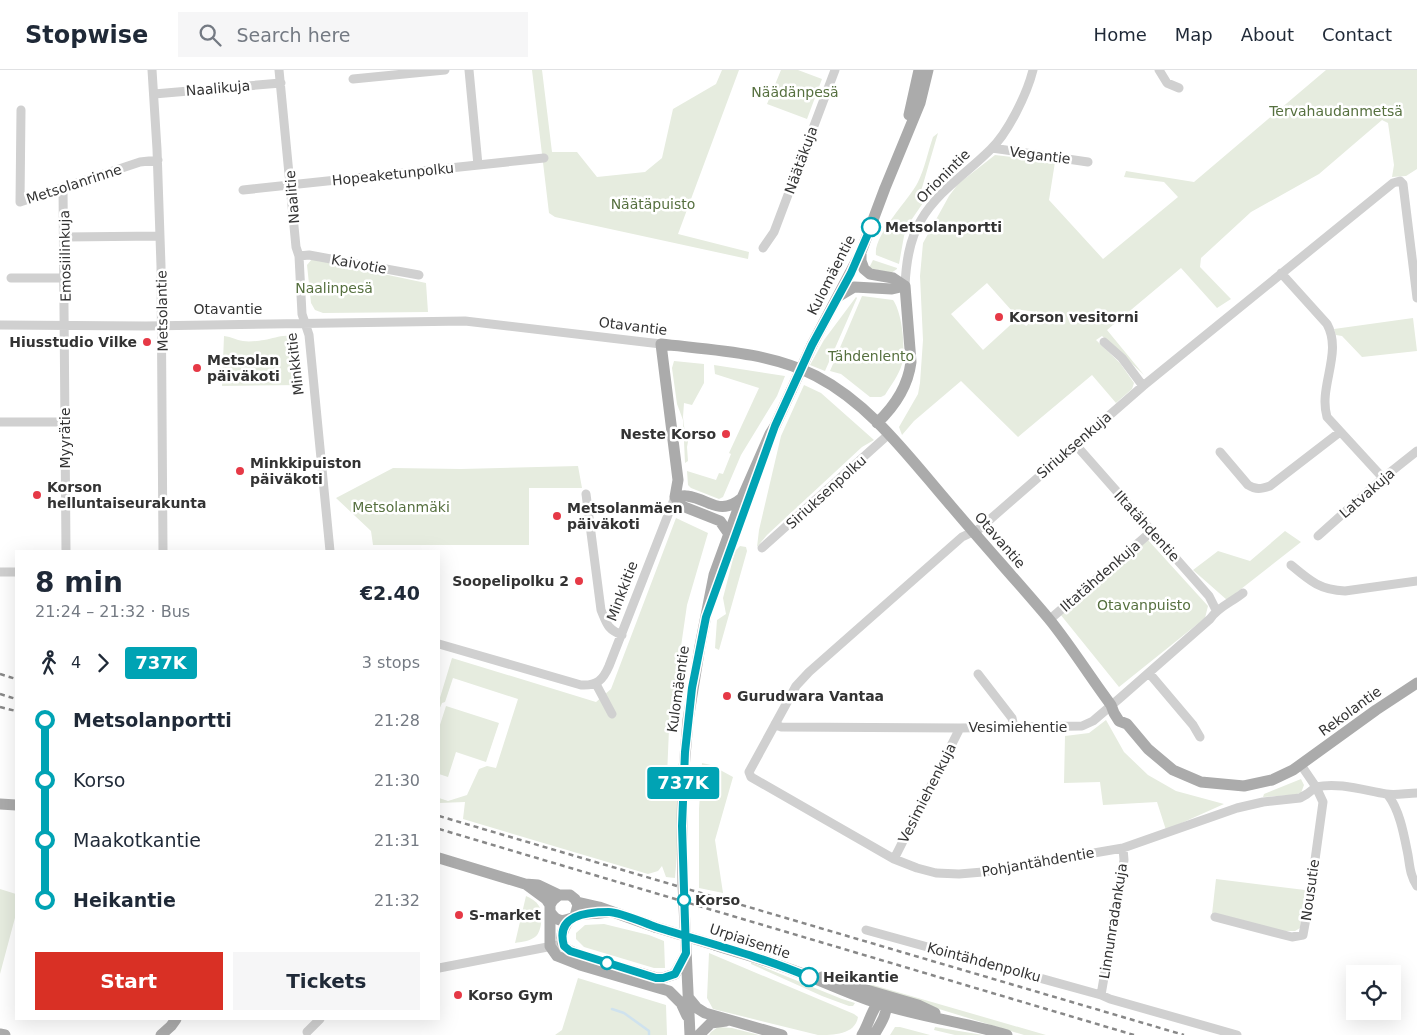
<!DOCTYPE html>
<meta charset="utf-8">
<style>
:root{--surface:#fff;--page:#f6f6f7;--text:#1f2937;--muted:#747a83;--line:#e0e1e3;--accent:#d93025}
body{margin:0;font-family:"DejaVu Sans",sans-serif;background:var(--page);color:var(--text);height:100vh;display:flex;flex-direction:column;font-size:19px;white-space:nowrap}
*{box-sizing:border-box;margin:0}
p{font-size:16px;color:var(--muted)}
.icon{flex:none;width:28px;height:28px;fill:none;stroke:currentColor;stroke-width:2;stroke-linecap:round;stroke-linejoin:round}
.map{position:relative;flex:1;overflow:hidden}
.details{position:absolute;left:15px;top:480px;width:425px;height:470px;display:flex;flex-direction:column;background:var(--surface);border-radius:0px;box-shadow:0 5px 20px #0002}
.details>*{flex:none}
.badge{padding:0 10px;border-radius:4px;font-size:18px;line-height:32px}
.fabs{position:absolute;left:1346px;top:895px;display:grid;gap:10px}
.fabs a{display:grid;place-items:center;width:55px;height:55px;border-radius:0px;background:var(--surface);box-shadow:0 5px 20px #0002;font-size:25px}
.map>.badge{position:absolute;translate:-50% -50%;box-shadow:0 0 0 2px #fff}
.legs{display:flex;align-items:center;gap:8px;height:55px;padding:0 20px;font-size:16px}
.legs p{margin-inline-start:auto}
.head{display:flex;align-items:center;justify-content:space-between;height:85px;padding:0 20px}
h1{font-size:28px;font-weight:700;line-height:38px}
.cta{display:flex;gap:10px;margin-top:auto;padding:10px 20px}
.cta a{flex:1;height:58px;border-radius:0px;background:var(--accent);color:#fff;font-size:20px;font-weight:700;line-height:58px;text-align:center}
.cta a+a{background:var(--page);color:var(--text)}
ul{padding:0 20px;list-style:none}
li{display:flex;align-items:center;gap:18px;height:60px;font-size:19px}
li i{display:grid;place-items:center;width:8px;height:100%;margin:0 6px;background:currentColor}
li i::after{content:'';width:12px;height:12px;margin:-6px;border:4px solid;border-radius:50%;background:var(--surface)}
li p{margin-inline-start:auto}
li:first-child i{background:linear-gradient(#0000 50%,currentColor 0)}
li:last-child i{background:linear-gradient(currentColor 50%,#0000 0)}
header{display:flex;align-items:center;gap:30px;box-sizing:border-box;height:70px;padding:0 25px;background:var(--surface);border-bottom:1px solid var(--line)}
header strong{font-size:24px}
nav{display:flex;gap:28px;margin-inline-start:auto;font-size:18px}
.search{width:350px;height:45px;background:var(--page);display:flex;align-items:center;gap:12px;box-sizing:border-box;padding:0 18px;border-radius:0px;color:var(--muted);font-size:19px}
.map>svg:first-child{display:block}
</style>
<header>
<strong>Stopwise</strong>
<div class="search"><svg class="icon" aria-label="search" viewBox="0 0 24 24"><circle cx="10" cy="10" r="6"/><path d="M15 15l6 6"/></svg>Search here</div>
<nav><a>Home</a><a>Map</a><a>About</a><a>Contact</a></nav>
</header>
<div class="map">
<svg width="1417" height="965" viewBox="0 0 1417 965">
<rect width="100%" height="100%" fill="#fff"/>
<!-- green -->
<path fill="#e6ecdf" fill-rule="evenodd" d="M 532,0 L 542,0 L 552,82 L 577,82 L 597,107 L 645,102 L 662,88 L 673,39 L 716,14 L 722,0 L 739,0 L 678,164 L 749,182 L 748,189 L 555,147 L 549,143 Z
M 781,0 L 798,0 L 822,9 L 807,49 L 767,34 Z
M 1326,0 L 1417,0 L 1417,99 L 1406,106 L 1392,107 L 1394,95 L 1388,53 L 1382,50 L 1319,104 L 1251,142 L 1201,188 L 1200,197 L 1231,229 L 1217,238 L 1181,198 L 1107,260 L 1144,305 L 1102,266 L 1096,270 L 1120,293 L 1134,313 L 1132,319 L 1116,333 L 1092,305 L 1018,367 L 961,311 L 914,351 L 902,365 L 899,357 L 918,324 L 920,313 L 923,270 L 920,206 L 923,173 L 949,126 L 958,114 L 995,85 L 1055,92 L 1049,130 L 1103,189 L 1178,127 L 1164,112 L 1124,107 L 1126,101 L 1194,112 ZM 987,213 L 1012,241 L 1022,240 L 1041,243 L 1026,256 L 1018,248 L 983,280 L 951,244 Z
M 938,63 L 919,128 L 925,130 L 912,149 L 904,166 L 899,194 L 876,185 C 873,165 909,130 918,112 C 925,98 928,81 933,67 Z
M 312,189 L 426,213 L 428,242 L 323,243 L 315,240 L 311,233 L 307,195 Z
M 873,190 L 897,198 L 897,199 L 891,203 L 869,198 Z
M 862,226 L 893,230 C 902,242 906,279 902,294 C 899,305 891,315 885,325 L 881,327 L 870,327 L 841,304 L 830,301 Z
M 856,227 L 857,228 L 825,301 L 810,295 L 824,270 Z
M 1413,248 L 1417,281 L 1362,287 L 1342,266 L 1336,265 L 1334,259 Z
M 224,266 C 232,267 236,270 243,271 C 249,272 258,271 264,270 C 277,268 285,262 299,269 L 304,315 L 222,316 Z
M 674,291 L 704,294 L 704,313 L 692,335 L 684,333 L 683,347 L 685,364 L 689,366 L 687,377 L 688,391 L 685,393 L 683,350 L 677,334 L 672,298 Z
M 714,295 L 785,306 L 777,326 L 741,385 L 723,427 L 719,429 L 691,418 L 688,415 L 687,401 L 716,410 L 719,403 L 723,404 L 731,384 L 729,383 L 759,318 L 715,304 Z
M 804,315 L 821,323 L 874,370 L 862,377 L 767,465 L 757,477 L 759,460 L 781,366 Z
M 578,396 L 582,418 L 529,418 L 529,475 L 373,475 L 371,461 L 336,428 L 393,398 L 461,399 Z
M 676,448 L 708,463 L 687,535 L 669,659 L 666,729 L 677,730 L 677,784 L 675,808 L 666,807 L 662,796 L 658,801 L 648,804 L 463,749 L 465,732 L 439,733 L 439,728 L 448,731 L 467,725 L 479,699 L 487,696 L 496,698 L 518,629 L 453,608 L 445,632 L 442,633 L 439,640 L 439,631 L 452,588 L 596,632 L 611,619 Z
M 1285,461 L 1301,472 L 1227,530 L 1193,500 L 1218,481 L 1250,491 Z
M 1148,470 L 1208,536 L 1205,548 L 1119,617 L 1060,544 Z
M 740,476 L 746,477 L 747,481 L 719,580 L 715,578 L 717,550 L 726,544 L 723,528 L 735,481 Z
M 446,636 L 499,653 L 486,692 L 456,682 L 448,707 L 439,704 L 439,658 Z
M 1106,650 L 1124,682 L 1148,705 L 1176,721 L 1224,734 L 1166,760 L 1157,732 L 1103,735 L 1100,712 L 1064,713 L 1065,666 L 1089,663 Z
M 702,693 L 711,695 L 733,707 L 715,770 L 723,823 L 699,818 L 699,739 Z
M 1301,709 L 1304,715 L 1301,723 L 1293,725 L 1263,727 L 1264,724 Z
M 1216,809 L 1305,820 L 1300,858 L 1295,861 L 1283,861 L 1212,844 Z
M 0,819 L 16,824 L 16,844 L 0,904 Z
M 526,826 C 531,828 536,831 539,836 C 543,844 542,862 535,867 C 530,871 521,872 515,873 Z
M 604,854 L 649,865 L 664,871 L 665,898 L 654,898 L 584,877 L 576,869 L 576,863 L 585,855 Z
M 709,883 L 854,944 L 858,947 C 855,965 833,965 818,965 L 713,939 L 707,928 Z
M 751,892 L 842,929 L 855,933 L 853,936 L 849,936 L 822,926 L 751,894 Z
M 578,908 L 666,935 L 667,965 L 555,965 L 562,960 Z
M 868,915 L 873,915 L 1046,965 L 1024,965 L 867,917 Z
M 718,957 L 732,958 L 759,965 L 709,965 L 711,962 Z
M 895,957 L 900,957 L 930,965 L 890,965 Z
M 935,957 L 983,965 L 955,965 L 934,960 Z"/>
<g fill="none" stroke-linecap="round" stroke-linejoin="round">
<!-- stream -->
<path stroke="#cfe2ee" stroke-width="2.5" d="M 612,939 L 624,943 L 649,961 L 649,965"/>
<!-- minor -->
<path stroke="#d0d0d0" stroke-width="9" d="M 152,0 L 157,79 L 161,196 L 163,481
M 279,0 L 296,177 L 299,186 L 302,244 L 309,265 L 330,481
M 469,0 L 478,95
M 1159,0 L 1167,13 L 1179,18
M 353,9 L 445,0
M 154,24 L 281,13
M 21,40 L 20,132 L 140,92 L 158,90
M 992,78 L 1088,92
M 63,117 L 66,481
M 243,120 L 544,88
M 65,167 L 160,166
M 763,178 L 774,162 L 835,0
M 299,186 L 309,185 L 419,205
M 1281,203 L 1327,254 C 1343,283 1318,317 1327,347 L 1383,408
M 11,208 L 65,208
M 905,216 C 906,193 909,170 921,150 C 938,121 967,103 990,80 C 1008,63 1027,24 1033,0
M 0,255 L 146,256 L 465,251 L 661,274
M 1104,272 L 1122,288 L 1143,316
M 0,352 L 65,352
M 1075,374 L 1209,526 L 1216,540
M 1220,382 L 1248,415 C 1256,420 1261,419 1270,416 L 1340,362
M 586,424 L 601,540 C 607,554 607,559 622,565
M 1318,466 L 1383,408 L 1417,381
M 762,478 L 889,364
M 1291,495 C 1310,511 1320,520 1345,521 L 1417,511
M 0,502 L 16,502
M 1049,550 L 1151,462
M 439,574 L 581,615 C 597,616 603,610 609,596 L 675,427
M 1149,603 L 1193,655 L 1200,667
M 978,604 L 1012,648 L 1014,657
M 596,614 L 612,644
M 775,654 L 781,657 L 960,658 L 1082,656 L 1093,651 L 1120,628 L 1210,549 C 1218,537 1232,532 1243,523
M 1301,695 L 1316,717 L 1307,724 L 1300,728 L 1263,732 L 1237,738 L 1123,778 L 983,802 L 959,804 L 936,803 L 917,798 L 894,789 L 751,707 L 749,702 L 796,616 L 809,602 L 962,467 L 979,459 L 1143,316 L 1393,113 L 1400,111 L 1403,114 L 1417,228
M 1388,725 C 1400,741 1404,765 1408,785 C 1410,797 1410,805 1417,816
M 894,789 L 960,658
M 1215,847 L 1292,867 L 1303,865 L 1310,826 L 1323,732 L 1316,717 C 1338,712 1363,720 1386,724 C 1395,726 1407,723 1417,723
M 866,860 L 1101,925 L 1110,929 L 1237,965
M 439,898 L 563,874
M 1101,925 L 1124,790 L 1123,778
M 307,962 L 320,949"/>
<!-- major -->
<path stroke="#ababab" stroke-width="11" d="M 909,45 L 919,0
M 861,182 L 861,191 L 864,199 L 870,204 L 893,208 L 905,216
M 839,226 L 854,217 L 892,219 L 905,216
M 812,275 L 861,182 L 885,118 L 920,33 L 928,0
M 877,353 C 895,336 908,316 911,292 L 905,216
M 675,427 L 678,410 L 661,274 C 713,280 768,282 816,306 C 872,335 911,390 952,437 C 984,475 1017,511 1049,549 C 1071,576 1090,607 1111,635 L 1114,643 L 1119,651 L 1127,654 L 1148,679 L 1173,700 L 1201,712 L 1244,716 L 1272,710 L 1293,700 L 1376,640 L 1417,613
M 675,427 C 678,427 683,425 687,426 C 710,429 719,447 742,428
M 675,427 L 682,436 L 720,451 L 729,464
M 0,734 L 16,735
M 439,788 L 525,814 L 538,815 L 559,825 L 570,825 L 575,829 L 578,835 L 575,846
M 527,815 L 546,829 L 550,835
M 559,825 L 553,830 L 550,835 L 550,876 L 557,886 L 580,895 L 669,921 L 681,933 L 687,946
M 577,832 L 599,837 L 655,857
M 551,843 C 561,858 571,846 583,844 C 592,843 600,844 608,842
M 569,850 C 564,857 559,867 564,876 C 569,885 642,903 656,908 L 663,908 L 675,904 L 686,884
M 715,875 C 742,884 769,891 795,901 C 823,911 849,924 877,933 C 920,947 964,952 1007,965
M 822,907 L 918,935 L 935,943
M 688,927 L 697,938 L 705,943 L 782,965
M 0,964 L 5,965
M 161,965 L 171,956 L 176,949
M 690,965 L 683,814 L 682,755 L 683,711 L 688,650 L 700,576 L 714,505 L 742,428 L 770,364 L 775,356 L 791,321
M 699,965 L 711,953 L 726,951
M 862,965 C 869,954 872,937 882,929
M 874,965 C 880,955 889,942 886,930"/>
<!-- rail -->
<path stroke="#888" stroke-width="2.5" stroke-dasharray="5 4" stroke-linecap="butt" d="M 0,604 L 16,609
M 0,624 L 16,629
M 0,637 L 16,641
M 439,746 L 1184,965
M 439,759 L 1134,965"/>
<!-- major-bridge -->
<path stroke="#ababab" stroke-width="11" d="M 791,321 L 812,275
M 655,857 L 715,875"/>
</g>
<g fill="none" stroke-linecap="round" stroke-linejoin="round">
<defs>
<path id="line-1" d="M 809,907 C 760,886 707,873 656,857 C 644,853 620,842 609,842 C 586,842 555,845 564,876 L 570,881 L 656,908 L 663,908 L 675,904 L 686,883 L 682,756 L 685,682 L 692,618 L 706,547 L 775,356 L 812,275 L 851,203 L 871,157"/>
</defs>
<!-- line-1 casing -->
<use href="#line-1" stroke="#fff" stroke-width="11"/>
<!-- line-1 -->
<use href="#line-1" stroke="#00a3b4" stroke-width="8"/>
</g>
<!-- markers -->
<g fill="#fff" stroke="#00a3b4" stroke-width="2.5">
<circle cx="871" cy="157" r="9"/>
<circle cx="684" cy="830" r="6"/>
<circle cx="607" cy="893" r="6"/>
<circle cx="809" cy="907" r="9"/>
</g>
<g fill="#e63946" stroke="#fff" stroke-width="2">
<circle cx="999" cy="247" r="5"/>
<circle cx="147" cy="272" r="5"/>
<circle cx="197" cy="298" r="5"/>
<circle cx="726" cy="364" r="5"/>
<circle cx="240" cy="401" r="5"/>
<circle cx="37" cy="425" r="5"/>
<circle cx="557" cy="446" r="5"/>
<circle cx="579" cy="511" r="5"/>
<circle cx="727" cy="626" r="5"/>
<circle cx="459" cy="845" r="5"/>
<circle cx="458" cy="925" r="5"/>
</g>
<g text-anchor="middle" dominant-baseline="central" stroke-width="5" stroke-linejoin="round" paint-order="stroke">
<!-- street labels -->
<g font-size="14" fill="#333" stroke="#fff">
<text transform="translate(218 18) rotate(-5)">Naalikuja</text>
<text transform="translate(1040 85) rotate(7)">Vegantie</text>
<text transform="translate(801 90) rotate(-70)">Näätäkuja</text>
<text transform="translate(393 104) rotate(-6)">Hopeaketunpolku</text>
<text transform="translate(943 106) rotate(-45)">Orionintie</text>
<text transform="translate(74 114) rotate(-18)">Metsolanrinne</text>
<text transform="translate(292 127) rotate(-95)">Naalitie</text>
<text transform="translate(65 186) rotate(-91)">Emosiilinkuja</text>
<text transform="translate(359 194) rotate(10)">Kaivotie</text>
<text transform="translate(831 205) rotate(-63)">Kulomäentie</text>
<text x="228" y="239">Otavantie</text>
<text transform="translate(162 241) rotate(-91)">Metsolantie</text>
<text transform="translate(633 256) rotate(7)">Otavantie</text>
<text transform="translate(295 294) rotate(-97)">Minkkitie</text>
<text transform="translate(65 368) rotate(-90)">Myyrätie</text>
<text transform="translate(1074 375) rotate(-41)">Siriuksenkuja</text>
<text transform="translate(826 422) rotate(-42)">Siriuksenpolku</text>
<text transform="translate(1367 423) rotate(-41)">Latvakuja</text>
<text transform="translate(1147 456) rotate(48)">Iltatähdentie</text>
<text transform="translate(1000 470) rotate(49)">Otavantie</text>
<text transform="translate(1100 506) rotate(-41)">Iltatähdenkuja</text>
<text transform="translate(622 521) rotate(-69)">Minkkitie</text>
<text transform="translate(678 619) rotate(-82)">Kulomäentie</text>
<text transform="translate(1350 641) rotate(-36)">Rekolantie</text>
<text x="1018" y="657">Vesimiehentie</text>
<text transform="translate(927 723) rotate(-63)">Vesimiehenkuja</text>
<text transform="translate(1038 792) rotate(-10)">Pohjantähdentie</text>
<text transform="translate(1310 820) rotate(-82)">Nousutie</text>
<text transform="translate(1113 851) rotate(-81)">Linnunradankuja</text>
<text transform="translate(750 871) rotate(18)">Urpiaisentie</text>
<text transform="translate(984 892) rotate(15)">Kointähdenpolku</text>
</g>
<!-- park labels -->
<g font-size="14" fill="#56703f" stroke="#fff">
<text x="795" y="22">Näädänpesä</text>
<text x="1336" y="41">Tervahaudanmetsä</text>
<text x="653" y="134">Näätäpuisto</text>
<text x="334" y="218">Naalinpesä</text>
<text x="871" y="286">Tähdenlento</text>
<text x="401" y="437">Metsolanmäki</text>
<text x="1144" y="535">Otavanpuisto</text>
</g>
<!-- stop labels -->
<g font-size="14" font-weight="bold" fill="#333" stroke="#fff" text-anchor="start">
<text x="885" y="157">Metsolanportti</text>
<text x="695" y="830">Korso</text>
<text x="823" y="907">Heikantie</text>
</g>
<!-- poi labels -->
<g font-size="14" font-weight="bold" fill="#333" stroke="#fff" text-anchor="start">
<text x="1009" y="247">Korson vesitorni</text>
<text x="137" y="272" text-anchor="end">Hiusstudio Vilke</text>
<text x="207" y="290">Metsolan<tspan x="207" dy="16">päiväkoti</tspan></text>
<text x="716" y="364" text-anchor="end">Neste Korso</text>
<text x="250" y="393">Minkkipuiston<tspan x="250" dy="16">päiväkoti</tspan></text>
<text x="47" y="417">Korson<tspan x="47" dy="16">helluntaiseurakunta</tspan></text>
<text x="567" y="438">Metsolanmäen<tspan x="567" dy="16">päiväkoti</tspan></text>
<text x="569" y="511" text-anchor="end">Soopelipolku 2</text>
<text x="737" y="626">Gurudwara Vantaa</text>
<text x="469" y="845">S-market</text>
<text x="468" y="925">Korso Gym</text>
</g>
</g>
</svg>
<div class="fabs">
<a><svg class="icon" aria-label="locate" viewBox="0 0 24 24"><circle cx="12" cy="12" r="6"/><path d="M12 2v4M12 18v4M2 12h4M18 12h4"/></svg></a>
</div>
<b class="badge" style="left:683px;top:713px;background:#00a3b4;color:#fff">737K</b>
<section class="details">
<div class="head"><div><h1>8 min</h1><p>21:24 – 21:32 · Bus</p></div><b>€2.40</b></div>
<div class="legs"><svg class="icon" aria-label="walk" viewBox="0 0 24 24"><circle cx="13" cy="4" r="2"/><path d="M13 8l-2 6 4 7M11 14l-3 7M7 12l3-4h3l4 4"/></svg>4<svg class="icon" aria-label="forward" viewBox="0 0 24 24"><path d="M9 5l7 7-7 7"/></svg><b class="badge" style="background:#00a3b4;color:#fff">737K</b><p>3 stops</p></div>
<ul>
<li><i style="color:#00a3b4"></i><b>Metsolanportti</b><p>21:28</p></li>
<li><i style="color:#00a3b4"></i><span>Korso</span><p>21:30</p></li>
<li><i style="color:#00a3b4"></i><span>Maakotkantie</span><p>21:31</p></li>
<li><i style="color:#00a3b4"></i><b>Heikantie</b><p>21:32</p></li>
</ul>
<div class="cta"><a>Start</a><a>Tickets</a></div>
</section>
</div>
